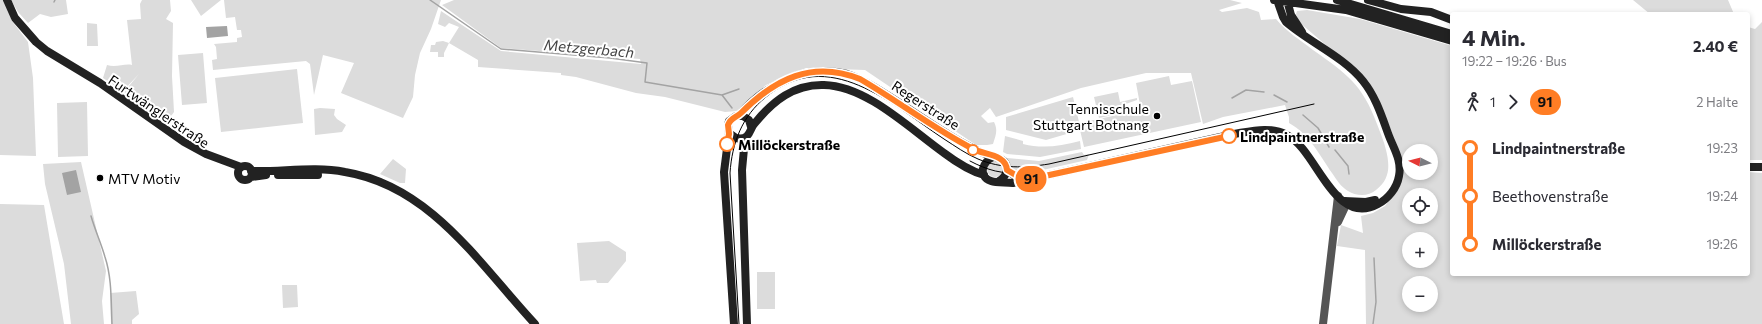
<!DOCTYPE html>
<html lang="de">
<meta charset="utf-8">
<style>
:root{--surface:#fff;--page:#f7f7f7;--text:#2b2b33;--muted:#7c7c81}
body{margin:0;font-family:Commissioner,sans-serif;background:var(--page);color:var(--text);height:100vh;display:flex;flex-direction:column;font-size:15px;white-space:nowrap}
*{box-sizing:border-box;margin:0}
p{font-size:13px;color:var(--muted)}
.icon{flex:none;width:22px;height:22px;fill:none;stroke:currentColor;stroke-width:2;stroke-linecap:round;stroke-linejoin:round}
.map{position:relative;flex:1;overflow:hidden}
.panel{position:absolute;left:1450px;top:12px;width:300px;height:264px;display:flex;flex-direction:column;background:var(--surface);border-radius:4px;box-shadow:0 2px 6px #0003}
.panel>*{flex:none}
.badge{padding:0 8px;border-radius:13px;font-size:14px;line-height:26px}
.needle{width:26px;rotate:276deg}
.controls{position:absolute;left:1402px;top:144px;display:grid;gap:8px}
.controls a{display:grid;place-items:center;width:36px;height:36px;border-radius:50%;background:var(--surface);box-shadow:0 2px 6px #0003;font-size:20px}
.map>.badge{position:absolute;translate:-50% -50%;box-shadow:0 0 0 2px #fff}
.legs{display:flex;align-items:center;gap:6px;height:44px;padding:0 12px;font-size:13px}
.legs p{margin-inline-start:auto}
.summary{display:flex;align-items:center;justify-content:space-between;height:68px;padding:0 12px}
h1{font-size:22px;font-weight:700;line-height:30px}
ul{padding:0 12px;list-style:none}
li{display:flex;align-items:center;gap:14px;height:48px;font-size:15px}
li i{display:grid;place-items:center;width:6px;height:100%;margin:0 5px;background:currentColor}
li i::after{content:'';width:10px;height:10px;margin:-5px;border:3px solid;border-radius:50%;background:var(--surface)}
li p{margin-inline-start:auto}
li:first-child i{background:linear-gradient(#0000 50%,currentColor 0)}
li:last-child i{background:linear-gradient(currentColor 50%,#0000 0)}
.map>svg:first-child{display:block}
</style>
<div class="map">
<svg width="1762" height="324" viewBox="0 0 1762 324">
<rect width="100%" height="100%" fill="#fff"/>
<!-- green -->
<path fill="#dcdcdc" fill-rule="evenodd" d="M 0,0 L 4,0 L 12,21 L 28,42 L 33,78 L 36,156 L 0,155 Z
M 11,0 L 66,0 L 68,14 L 51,17 L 40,14 L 28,23 L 18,12 Z
M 142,0 L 170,0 L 171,11 L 166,19 L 173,23 L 172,76 L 174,112 L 166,123 L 124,92 L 139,74 L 123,91 L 103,78 L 107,65 C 116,68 125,63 132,65 L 127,20 L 141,19 L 140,4 Z
M 191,0 L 221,0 L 201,16 Z
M 224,0 L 441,0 L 431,29 L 420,53 L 415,75 L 413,97 L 403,118 L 341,93 L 354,63 L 323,55 L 314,95 L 310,64 L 306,61 L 213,70 L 212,60 L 217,59 L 216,47 L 214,44 L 237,42 L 237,38 L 242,37 L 241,30 L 237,30 L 235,17 L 226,18 Z
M 454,0 L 1230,0 L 1242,3 L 1219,10 L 1222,12 L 1247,8 L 1259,12 L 1261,20 L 1276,19 C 1288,33 1299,39 1313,50 C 1347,74 1362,84 1377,124 C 1380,132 1384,141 1386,150 C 1390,166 1390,179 1376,190 C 1368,197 1356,196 1348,191 C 1341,187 1336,179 1332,173 C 1319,154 1309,134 1289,123 L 1289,117 L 1285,105 L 1223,117 L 1203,124 L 1191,73 L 1146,73 L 1081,88 L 996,117 L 990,108 L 981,116 L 988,123 L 994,122 C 998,130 996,135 993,144 L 987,145 L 976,145 L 865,70 L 806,68 L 766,85 L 737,111 L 725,112 L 665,97 L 636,93 L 576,77 L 561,75 L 561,73 L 478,67 L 478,60 L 449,43 L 444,53 L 444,57 L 438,57 L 438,52 L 430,52 L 431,45 L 435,45 L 436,42 L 443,41 L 449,43 L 459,27 L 449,23 L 445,27 L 438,24 L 441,11 L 501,51 L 641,64 L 640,59 L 501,48 L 442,5 Z
M 1633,0 L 1728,0 L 1734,14 L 1650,14 Z
M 1307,10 L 1360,19 L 1452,46 L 1452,274 L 1748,274 L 1748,172 L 1762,173 L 1762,324 L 1366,324 L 1365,250 L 1337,246 L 1341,225 L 1363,233 L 1361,216 L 1373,213 L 1385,206 L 1395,193 L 1402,164 L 1397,145 L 1383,110 L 1369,82 L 1299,22 L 1296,14 L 1297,11 ZM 1409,151 L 1431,151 L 1431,173 L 1409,173 ZM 1409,195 L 1431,195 L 1431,217 L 1409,217 ZM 1409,239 L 1431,239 L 1431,261 L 1409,261 ZM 1409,283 L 1431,283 L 1431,305 L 1409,305 Z
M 1762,22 L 1762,160 L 1748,160 L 1748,27 L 1755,29 Z
M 87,23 L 97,24 L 98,46 L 87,46 Z
M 203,53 L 207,103 L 182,105 L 178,55 Z
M 297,69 L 303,123 L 221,132 L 215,78 Z
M 1169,76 L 1171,85 L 1192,81 L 1201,122 L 1084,147 L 1080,130 L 1089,128 L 1089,121 L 1141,110 L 1136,83 Z
M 1118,92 L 1120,102 L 1137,98 L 1137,100 L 1117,107 L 1118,114 L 1099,118 L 1094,97 Z
M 1073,97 L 1080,126 L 1070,133 L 1046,140 L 1006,130 L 1006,117 Z
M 87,102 L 88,156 L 58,157 L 57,103 Z
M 320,108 L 335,109 L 334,115 L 337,119 L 346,125 L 342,132 L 315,135 L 314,109 Z
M 1005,136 L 1023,141 L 1023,144 C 1043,149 1060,146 1080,141 L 1081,149 L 1040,157 L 1007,154 L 1003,152 Z
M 1082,152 L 1084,155 L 1089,154 L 1087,160 L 1038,171 L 1039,174 C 1031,175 1018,177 1013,170 C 1010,167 1009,161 1007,158 L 1039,161 Z
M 393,159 L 406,169 L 405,183 L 400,183 L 380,174 Z
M987 169a8 8 0 1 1 16 0a8 8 0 1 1-16 0Z
M 81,162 L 106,271 L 102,301 L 104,324 L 71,324 L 64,264 L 45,184 L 43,164 Z
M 0,204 L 44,205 L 64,324 L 0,324 Z
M 609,241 L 626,252 L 626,261 L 608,283 L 597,283 L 596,280 L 580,281 L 577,243 Z
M 757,272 L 775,272 L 775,309 L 757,309 Z
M 282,285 L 297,285 L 298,307 L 283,308 Z
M 136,291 L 139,314 L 132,320 L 132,324 L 111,324 L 110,293 Z"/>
<!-- water -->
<path fill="#a3a3a3" d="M 227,26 L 228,36 L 207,38 L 206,27 Z
M 76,170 L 81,192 L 67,195 L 62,173 Z"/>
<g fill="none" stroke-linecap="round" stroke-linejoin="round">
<!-- stream -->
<path stroke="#a3a3a3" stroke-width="1.5" d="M 430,0 L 501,49 L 610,58 L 647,63 L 645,82 L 722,95 L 739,89
M 54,2 L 55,0
M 722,95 L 732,108
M 1274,95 L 1287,102
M 1232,98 L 1246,90 L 1264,92
M 1303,115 L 1318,128 L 1329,147
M 1335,150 L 1348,166 L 1349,174
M 91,216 C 95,230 101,243 105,257 C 112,278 111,302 112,324
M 1373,324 L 1376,302 L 1374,258"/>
<!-- tertiary -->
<path stroke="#555" stroke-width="8" d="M 1338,222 L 1345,207 L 1344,201
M 1323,324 L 1338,196"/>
<!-- secondary -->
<path stroke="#222" stroke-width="8" d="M 7,0 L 15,18 L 36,42 L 47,51 L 100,83 L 184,142 L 206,154 L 241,167
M 1274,0 L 1346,10 L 1452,41
M 1287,0 L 1291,15 L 1302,32
M 1337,0 L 1452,34
M 1368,0 L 1401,9 L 1431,12 L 1452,20
M 739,115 C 766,84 806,64 847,74 C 857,77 866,82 874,87 C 899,102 922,118 946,133 C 961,142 974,150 990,156 C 994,157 1000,157 1004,161 C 1010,168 1006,177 999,181
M 729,133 L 736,138 C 740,139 744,139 747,136 C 751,132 751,127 755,123 C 773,101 794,84 824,85 C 867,86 910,129 944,153 C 956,162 970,171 984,175
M 745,138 L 742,170 L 747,324
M 993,157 C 983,161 977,176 991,181 C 997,183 1006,182 1013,183 L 1234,134 C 1252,131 1270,126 1287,135 C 1317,150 1334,228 1378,204 C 1388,199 1397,188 1399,176 C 1402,161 1394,149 1389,136 C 1382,117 1376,97 1363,81 C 1344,57 1309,42 1286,22 L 1283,17 L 1277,0
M238 173a7 7 0 1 1 14 0a7 7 0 1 1-14 0Z
M 1748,167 L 1762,167
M 1007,170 L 1015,176 L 1028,178
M 251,171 C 283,172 314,166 345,172 C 431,186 480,265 535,324
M 278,175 L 318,175
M 251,177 L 266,175
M 1344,201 L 1366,202 L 1375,200
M 734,324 L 724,172 L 729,133 L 728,125 L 729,121 L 736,116 L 743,116 L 749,120 L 751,127"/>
<!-- tram -->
<path stroke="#000" stroke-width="1" d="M 970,161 C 987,170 1003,175 1022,172
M 739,324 L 730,173 C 732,143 742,116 766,97 C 829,45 891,104 944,139 C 955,146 966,154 978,159 C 1002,169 1024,168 1049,164 L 1314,104"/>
</g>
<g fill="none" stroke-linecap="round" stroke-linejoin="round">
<defs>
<path id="line-1" d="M 727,144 L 729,134 L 728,125 C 731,117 736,118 741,113 C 775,79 812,60 860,79 C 898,101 934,129 973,149 C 984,155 1006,154 1007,170 L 1019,177 L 1031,179 L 1229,136"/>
</defs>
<!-- line-1 casing -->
<use href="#line-1" stroke="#fff" stroke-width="9"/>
<!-- line-1 -->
<use href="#line-1" stroke="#ff7d24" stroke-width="6"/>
</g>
<!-- markers -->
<g fill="#000" stroke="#fff" stroke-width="1.5">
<circle cx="1157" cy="116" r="4"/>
<circle cx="100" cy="178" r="4"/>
</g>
<g fill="#fff" stroke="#ff7d24" stroke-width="2">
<circle cx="1229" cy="136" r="7"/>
<circle cx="727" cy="144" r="7"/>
<circle cx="973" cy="150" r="5"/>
</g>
<g text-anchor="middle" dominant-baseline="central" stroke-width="4" stroke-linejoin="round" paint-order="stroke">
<!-- street labels -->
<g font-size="14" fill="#000" stroke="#fff">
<text transform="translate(926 105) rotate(33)">Regerstraße</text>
<text transform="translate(159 111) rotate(34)">Furtwänglerstraße</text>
</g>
<!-- poi labels -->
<g font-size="14" fill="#000" stroke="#fff" text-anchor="end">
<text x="1149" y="108">Tennisschule<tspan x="1149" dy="16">Stuttgart Botnang</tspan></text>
<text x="108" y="178" text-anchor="start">MTV Motiv</text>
</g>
<!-- stop labels -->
<g font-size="14" font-weight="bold" fill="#000" stroke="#fff" text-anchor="start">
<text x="1240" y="136">Lindpaintnerstraße</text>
<text x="738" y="144">Millöckerstraße</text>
</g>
<!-- water labels -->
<g font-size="15" font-style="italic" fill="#444" stroke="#fff">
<text transform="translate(589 48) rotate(5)">Metzgerbach</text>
</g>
</g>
</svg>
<div class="controls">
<a><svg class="needle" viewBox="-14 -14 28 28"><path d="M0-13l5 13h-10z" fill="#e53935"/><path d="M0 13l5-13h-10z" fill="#7c7c81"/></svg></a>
<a><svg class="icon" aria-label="locate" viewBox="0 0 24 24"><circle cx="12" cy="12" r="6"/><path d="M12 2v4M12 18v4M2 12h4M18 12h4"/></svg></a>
<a>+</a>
<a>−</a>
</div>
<b class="badge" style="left:1031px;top:179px;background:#ff7d24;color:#111">91</b>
<section class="panel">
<div class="summary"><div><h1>4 Min.</h1><p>19:22 – 19:26 · Bus</p></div><b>2.40 €</b></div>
<div class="legs"><svg class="icon" aria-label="walk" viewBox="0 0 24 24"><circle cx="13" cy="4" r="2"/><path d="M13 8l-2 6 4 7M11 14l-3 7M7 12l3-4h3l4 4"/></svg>1<svg class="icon" aria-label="forward" viewBox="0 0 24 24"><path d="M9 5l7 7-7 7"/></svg><b class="badge" style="background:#ff7d24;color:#111">91</b><p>2 Halte</p></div>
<ul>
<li><i style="color:#ff7d24"></i><b>Lindpaintnerstraße</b><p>19:23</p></li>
<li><i style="color:#ff7d24"></i><span>Beethovenstraße</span><p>19:24</p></li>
<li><i style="color:#ff7d24"></i><b>Millöckerstraße</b><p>19:26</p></li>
</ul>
</section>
</div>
